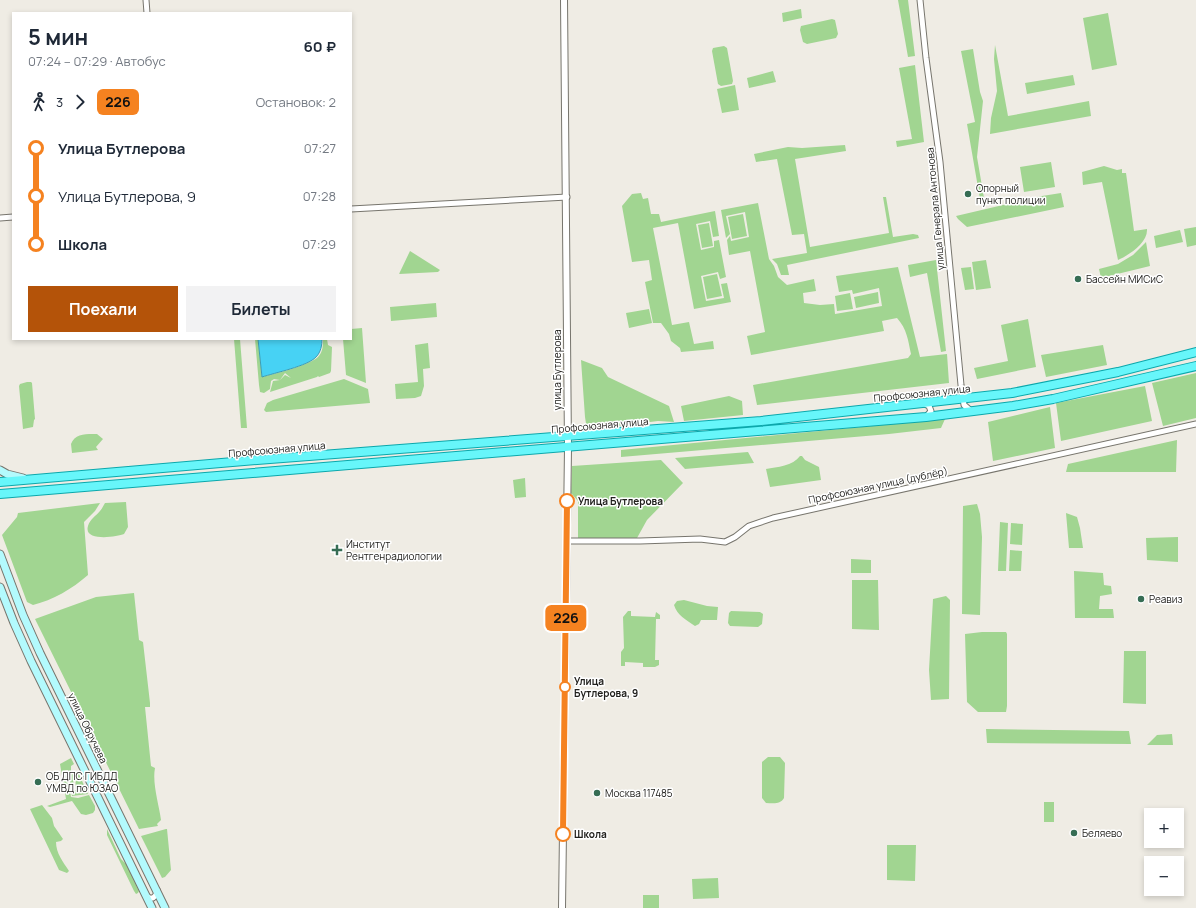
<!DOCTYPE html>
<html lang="ru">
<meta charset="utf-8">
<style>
:root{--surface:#fff;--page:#f2f2f3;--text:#1f2937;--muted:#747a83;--accent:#b45309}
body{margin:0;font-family:Manrope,sans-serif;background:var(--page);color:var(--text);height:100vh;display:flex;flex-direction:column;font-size:15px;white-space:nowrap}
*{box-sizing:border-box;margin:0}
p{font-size:13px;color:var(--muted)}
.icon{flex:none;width:22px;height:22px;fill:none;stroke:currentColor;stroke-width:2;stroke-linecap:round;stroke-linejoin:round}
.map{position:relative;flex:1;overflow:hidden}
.sheet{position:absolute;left:12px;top:12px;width:340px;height:328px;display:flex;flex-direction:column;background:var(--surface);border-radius:0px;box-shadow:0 2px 6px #0003}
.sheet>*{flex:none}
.badge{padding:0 8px;border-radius:6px;font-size:14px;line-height:26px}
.buttons{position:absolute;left:1144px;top:808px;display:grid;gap:8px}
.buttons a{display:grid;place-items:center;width:40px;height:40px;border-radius:0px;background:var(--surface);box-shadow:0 2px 6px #0003;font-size:20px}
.map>.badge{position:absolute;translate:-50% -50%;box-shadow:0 0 0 2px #fff}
.legs{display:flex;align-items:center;gap:6px;height:44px;padding:0 16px;font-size:13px}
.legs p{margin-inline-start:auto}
.overview{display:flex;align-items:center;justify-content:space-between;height:68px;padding:0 16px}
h1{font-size:22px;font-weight:700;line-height:30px}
.cta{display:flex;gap:8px;margin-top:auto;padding:8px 16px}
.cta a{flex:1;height:46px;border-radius:0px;background:var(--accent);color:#fff;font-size:16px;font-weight:700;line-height:46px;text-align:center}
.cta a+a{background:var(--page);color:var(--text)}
ul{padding:0 16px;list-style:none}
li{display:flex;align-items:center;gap:14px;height:48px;font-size:15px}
li i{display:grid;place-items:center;width:6px;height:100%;margin:0 5px;background:currentColor}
li i::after{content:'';width:10px;height:10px;margin:-5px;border:3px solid;border-radius:50%;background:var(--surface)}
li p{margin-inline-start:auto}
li:first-child i{background:linear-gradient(#0000 50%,currentColor 0)}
li:last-child i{background:linear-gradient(currentColor 50%,#0000 0)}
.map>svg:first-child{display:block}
</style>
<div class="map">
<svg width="1196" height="908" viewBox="0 0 1196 908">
<rect width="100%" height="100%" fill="#efece4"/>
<!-- green -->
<path fill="#a1d591" d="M 898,0 L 908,0 L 915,56 L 908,57 Z
M 801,9 L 802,18 L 783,22 L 782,13 Z
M 1108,13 L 1117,65 L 1092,70 L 1083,18 Z
M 832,19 L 835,20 L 838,34 L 836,38 L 807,44 L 803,42 L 800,30 L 801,26 Z
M 995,45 L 1008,116 L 1089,101 L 1091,116 L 990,134 L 991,118 L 997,91 L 994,59 Z
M 724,46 L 727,48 L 733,81 L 732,84 L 721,86 L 718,84 L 712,51 L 713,48 Z
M 973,49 L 980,92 L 983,101 L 977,157 L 984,198 L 980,199 L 967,124 L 975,122 L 961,51 Z
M 915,65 L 924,142 L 897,147 L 896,141 L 912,139 L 899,68 Z
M 773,71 L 776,82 L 749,88 L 747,78 Z
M 1073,75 L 1075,85 L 1027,94 L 1025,83 Z
M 735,85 L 739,110 L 722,113 L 717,89 Z
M 845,145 L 846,151 L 795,159 L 810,247 L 889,233 L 883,197 L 886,197 L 893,237 L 913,234 L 918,235 L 919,238 L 787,265 L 789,275 L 781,275 L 777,264 L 772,259 L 807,253 L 804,234 L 792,235 L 777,159 L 756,162 L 754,154 L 788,147 L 802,148 Z
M 1051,162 L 1055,187 L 1024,192 L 1020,167 Z
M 1104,166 L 1117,170 L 1122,169 L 1122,173 L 1126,173 L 1134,231 L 1147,229 C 1148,243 1129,255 1118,260 L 1102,182 L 1083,185 L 1082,172 Z
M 641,193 L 643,199 L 648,198 L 651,214 L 659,214 L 661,222 L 715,211 L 719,236 L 713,237 L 710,221 L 696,224 L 701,250 L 714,247 L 714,241 L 719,240 L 726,277 L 720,279 L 718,272 L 701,276 L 706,301 L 724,298 L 721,284 L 727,283 L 731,302 L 694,309 L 678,223 L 653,228 L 672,325 L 689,322 L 694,344 L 713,341 L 714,349 L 681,352 L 680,348 L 671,341 L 669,334 L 661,323 L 653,323 L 645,282 L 652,280 L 649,260 L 632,262 L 622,206 L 632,194 Z
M 1061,193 L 1064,207 L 967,227 L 958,219 L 956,216 L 1042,196 Z
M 758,203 L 769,259 L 774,266 L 778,277 L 787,285 L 814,279 L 816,291 L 803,293 L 804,303 L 820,305 L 834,304 L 835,314 L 882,306 L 879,288 L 853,294 L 852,290 L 839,292 L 836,276 L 898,267 L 920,357 L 947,354 L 949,383 L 757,405 L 753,385 L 908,358 L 911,354 C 908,340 907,329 897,318 L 882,321 L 884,331 L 751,355 L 747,336 L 765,332 L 750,251 L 729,255 L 727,240 L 730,236 L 731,241 L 749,237 L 745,212 L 726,216 L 730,234 L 726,238 L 721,210 Z
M 743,214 L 747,236 L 732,239 L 728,217 Z
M 709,223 L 713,246 L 702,248 L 698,225 Z
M 1196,227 L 1196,245 L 1187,247 L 1184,229 Z
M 1180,230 L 1183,242 L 1156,248 L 1154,236 Z
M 1146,242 L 1150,266 L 1101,278 L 1099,269 L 1118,264 L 1133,255 Z
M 410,251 L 440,270 L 438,272 L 399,274 Z
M 936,260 L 946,351 L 941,352 L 927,273 L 910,277 L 908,265 Z
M 986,260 L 991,288 L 976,290 L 972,262 Z
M 971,267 L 974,289 L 965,290 L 961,268 Z
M 717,274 L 722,296 L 707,299 L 703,277 Z
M 878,292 L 879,303 L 856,308 L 854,297 Z
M 850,293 L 853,309 L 837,311 L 835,296 Z
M 436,303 L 437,317 L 391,321 L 390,307 Z
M 649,309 L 652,323 L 629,328 L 626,313 Z
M 1028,319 L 1036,367 L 977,379 L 974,368 L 1008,361 L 1001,325 Z
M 362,328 L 366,383 L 346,375 L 343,339 L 351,339 L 351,329 Z
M 234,339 L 240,339 L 247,428 L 241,428 Z
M 255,339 L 258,339 L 262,377 C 274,374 310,365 318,357 C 323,352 323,345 323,339 L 327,339 L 328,345 L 332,347 L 331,371 L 330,373 L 319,377 L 318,376 L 317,377 L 270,392 L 273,381 L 280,380 L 285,375 L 291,378 L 285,373 L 280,380 L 274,379 L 271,381 L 270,389 L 264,393 L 260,392 L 259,385 Z
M 428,343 L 430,368 L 423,369 L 424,386 L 421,396 L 415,398 L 396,399 L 395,384 L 418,382 L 415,345 Z
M 1103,345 L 1107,365 L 1046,377 L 1041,355 Z
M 581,360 L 602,368 L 608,377 L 669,406 L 674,422 L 658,421 L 587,430 L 585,417 Z
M 1196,373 L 1196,418 L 1163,426 L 1152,383 Z
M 344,379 L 368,389 L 370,403 L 266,412 L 264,410 L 267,403 L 273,400 Z
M 27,382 L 31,382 L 32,383 L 35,419 L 34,420 L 33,427 L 23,429 L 19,386 L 20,384 Z
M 1145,386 L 1152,421 L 1061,441 L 1056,403 Z
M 729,396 L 742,401 L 743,415 L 684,421 L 681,406 Z
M 1050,407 L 1055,448 L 993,461 L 988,422 Z
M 945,419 L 941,428 L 889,434 L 621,457 L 621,450 Z
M 97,434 L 103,439 L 96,447 L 98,450 L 72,453 L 71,444 C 75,433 87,434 97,434 Z
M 1177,440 L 1176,472 L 1066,472 L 1068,464 Z
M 748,452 L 754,463 L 685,469 L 675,458 Z
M 800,456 L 802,456 L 805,460 L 819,467 L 821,480 L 770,487 L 766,469 C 777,467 793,466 800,456 Z
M 661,460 L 683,483 L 647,520 L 637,538 L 578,538 L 578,501 L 571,493 L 572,466 Z
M 525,478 L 526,497 L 515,498 L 513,480 Z
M 126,502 L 128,527 L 124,534 C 117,537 83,542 88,526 C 90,519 96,516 100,511 C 102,509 103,506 105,503 Z
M 100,503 L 95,511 L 84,522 L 88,575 C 72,589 53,600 33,605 L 27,602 L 2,535 L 17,517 L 18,513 Z
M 977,504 L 980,514 L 982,537 L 980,615 L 962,614 L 963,506 Z
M 1066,513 L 1077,517 L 1080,528 L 1083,548 L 1069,548 Z
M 1000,522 L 1008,523 L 1006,571 L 998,571 Z
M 1011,523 L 1023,524 L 1022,545 L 1010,544 Z
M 1178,537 L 1178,562 L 1147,560 L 1146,538 Z
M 1010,550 L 1022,551 L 1021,571 L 1009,571 Z
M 851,559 L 871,560 L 871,573 L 851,573 Z
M 1074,571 L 1103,573 L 1104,585 L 1111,586 L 1112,594 L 1100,596 L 1099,609 L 1113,609 L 1114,618 L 1075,618 Z
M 852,580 L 878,580 L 879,630 L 852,629 Z
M 134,593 L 139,640 L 143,642 L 150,703 L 150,707 L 145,707 L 151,766 L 155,768 C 152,783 159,805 161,820 L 157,824 L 158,826 L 139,829 L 35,619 L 96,597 Z
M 946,596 L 950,600 L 949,699 L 931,700 L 929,670 L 933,599 Z
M 684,600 L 707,606 L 718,607 L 717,620 L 701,620 L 699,624 L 695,626 C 686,620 677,615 674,605 L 677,601 Z
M 628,611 L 631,611 L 631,616 L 655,617 L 656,612 L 660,615 L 660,619 L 656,619 L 655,660 L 659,660 L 659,665 L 655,667 L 643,667 L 643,663 L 625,662 L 625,666 L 621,666 L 621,652 L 624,648 L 623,617 Z
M 731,611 L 760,612 L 763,614 L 762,624 L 758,627 L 730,626 L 728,623 L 729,613 Z
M 982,632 L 1006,632 L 1007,634 L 1007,706 L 1006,712 L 978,712 L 967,702 L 965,634 Z
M 1124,651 L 1146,651 L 1146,704 L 1123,703 Z
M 986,729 L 1129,731 L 1131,744 L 987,743 Z
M 1172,734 L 1173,745 L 1147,745 L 1157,735 Z
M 768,757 L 780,757 L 785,763 L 784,798 C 780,805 773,803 766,803 L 762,798 L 762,762 Z
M 71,758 L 74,764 L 71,766 L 71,771 L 73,771 L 74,790 L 76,790 L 75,773 L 78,772 L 88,794 L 72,796 L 68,770 L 63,771 L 66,772 L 67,773 L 71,797 L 78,798 L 89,795 L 95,806 L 95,810 L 93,813 L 86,815 L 81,814 L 72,801 L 50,807 L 47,806 L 66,799 L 60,764 Z
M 1044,802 L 1054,802 L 1054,822 L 1044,822 Z
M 42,805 L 52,818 L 54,826 L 63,839 L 61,841 L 56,842 C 56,853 63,862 69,871 L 67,873 L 59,870 L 30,809 Z
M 107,829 L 121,859 L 126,864 L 139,891 L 138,893 L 136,894 L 134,891 L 107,835 Z
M 166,829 L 167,829 L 171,870 L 165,877 L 162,878 L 141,836 Z
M 887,845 L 916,845 L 915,881 L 887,880 Z
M 718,878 L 719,898 L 693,899 L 692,879 Z
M 643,895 L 659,895 L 659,908 L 643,908 Z"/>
<!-- water -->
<path fill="#47d2f4" stroke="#3c9db4" d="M 258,339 L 322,339 C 322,345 321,352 316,357 C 308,366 274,373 262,377 Z"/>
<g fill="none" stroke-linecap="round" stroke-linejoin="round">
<defs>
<path id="minor" d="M 146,0 L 147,13
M 920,0 L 926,58 L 940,162 L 961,385 L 964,405 L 971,411
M 351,209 L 567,197
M 0,218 L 13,217
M 925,404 L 929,406 L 931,411 L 926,417
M 566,541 L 640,541 L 700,539 L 725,542 L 735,537 L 749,526 L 773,518 L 1196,424
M 146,895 L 149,898 L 153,898 L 156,895 L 157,890"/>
<path id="tertiary" d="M 562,908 L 568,448 L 564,0"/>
<path id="secondary" d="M 0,470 L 7,474 L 23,478
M 0,554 L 23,615 L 40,653 L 165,908
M 0,587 L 14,623 L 31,661 L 152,908"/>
<path id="primary" d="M 0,482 L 257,460 L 761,421 L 1012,393 L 1118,372 L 1196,352
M 0,494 L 926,417 L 1013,406 L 1053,399 L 1196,366"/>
</defs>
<!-- minor casing -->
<use href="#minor" stroke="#77756d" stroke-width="7"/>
<!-- tertiary casing -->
<use href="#tertiary" stroke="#77756d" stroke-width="8"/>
<!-- secondary casing -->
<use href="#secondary" stroke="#77756d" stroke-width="9"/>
<!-- primary casing -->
<use href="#primary" stroke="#0ca7ab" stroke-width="10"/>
<!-- minor -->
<use href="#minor" stroke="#fff" stroke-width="5"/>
<!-- tertiary -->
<use href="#tertiary" stroke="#fff" stroke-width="6"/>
<!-- secondary -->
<use href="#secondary" stroke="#b3fafd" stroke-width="7"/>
<!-- primary -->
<use href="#primary" stroke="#67f6fa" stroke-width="8"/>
</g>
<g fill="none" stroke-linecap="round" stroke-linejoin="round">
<defs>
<path id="line-1" d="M 563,834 L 567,501"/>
</defs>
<!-- line-1 casing -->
<use href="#line-1" stroke="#fff" stroke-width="9"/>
<!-- line-1 -->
<use href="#line-1" stroke="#f58220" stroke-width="6"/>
</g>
<!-- markers -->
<g fill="#366d54" stroke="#fff" stroke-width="1.5">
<circle cx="968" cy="194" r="4"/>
<circle cx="1078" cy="279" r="4"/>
<path d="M335 544h4v4h4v4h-4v4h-4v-4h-4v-4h4z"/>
<circle cx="1141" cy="599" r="4"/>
<circle cx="38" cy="782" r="4"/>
<circle cx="597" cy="793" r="4"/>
<circle cx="1074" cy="833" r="4"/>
</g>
<g fill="#fff" stroke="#f58220" stroke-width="2">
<circle cx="567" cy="501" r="7"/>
<circle cx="565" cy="687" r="5"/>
<circle cx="563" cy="834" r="7"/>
</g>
<g text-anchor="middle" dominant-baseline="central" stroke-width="3" stroke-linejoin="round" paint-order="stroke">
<!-- poi labels -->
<g font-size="10" fill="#21201d" stroke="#fff" text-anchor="start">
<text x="976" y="188">Опорный<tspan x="976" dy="12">пункт полиции</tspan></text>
<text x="1086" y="279">Бассейн МИСиС</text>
<text x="346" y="544">Институт<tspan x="346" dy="12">Рентгенрадиологии</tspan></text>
<text x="1149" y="599">Реавиз</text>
<text x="46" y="776">ОБ ДПС ГИБДД<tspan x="46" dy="12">УМВД по ЮЗАО</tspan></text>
<text x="605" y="793">Москва 117485</text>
<text x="1082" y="833">Беляево</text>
</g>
<!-- street labels -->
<g font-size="10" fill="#21201d" stroke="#fff">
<text transform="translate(935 209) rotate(-95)">улица Генерала Антонова</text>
<text transform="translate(557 370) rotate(-90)">улица Бутлерова</text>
<text transform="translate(922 393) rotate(-6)">Профсоюзная улица</text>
<text transform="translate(600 425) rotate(-5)">Профсоюзная улица</text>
<text transform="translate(277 449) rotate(-5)">Профсоюзная улица</text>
<text transform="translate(878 485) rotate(-12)">Профсоюзная улица (дублёр)</text>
<text transform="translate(88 728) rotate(64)">улица Обручева</text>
</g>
<!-- stop labels -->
<g font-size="10" font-weight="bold" fill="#21201d" stroke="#fff" text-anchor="start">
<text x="578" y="501">Улица Бутлерова</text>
<text x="574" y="681">Улица<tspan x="574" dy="12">Бутлерова, 9</tspan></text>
<text x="574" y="834">Школа</text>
</g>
</g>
</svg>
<div class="buttons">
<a>+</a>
<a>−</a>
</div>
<b class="badge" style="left:566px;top:618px;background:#f58220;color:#111">226</b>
<section class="sheet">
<div class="overview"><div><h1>5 мин</h1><p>07:24 – 07:29 · Автобус</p></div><b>60 ₽</b></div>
<div class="legs"><svg class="icon" aria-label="walk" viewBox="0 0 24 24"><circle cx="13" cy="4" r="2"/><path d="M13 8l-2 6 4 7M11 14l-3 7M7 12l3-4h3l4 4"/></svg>3<svg class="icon" aria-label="forward" viewBox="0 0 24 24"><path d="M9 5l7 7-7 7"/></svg><b class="badge" style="background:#f58220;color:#111">226</b><p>Остановок: 2</p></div>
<ul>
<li><i style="color:#f58220"></i><b>Улица Бутлерова</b><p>07:27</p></li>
<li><i style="color:#f58220"></i><span>Улица Бутлерова, 9</span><p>07:28</p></li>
<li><i style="color:#f58220"></i><b>Школа</b><p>07:29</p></li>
</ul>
<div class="cta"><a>Поехали</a><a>Билеты</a></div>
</section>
</div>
